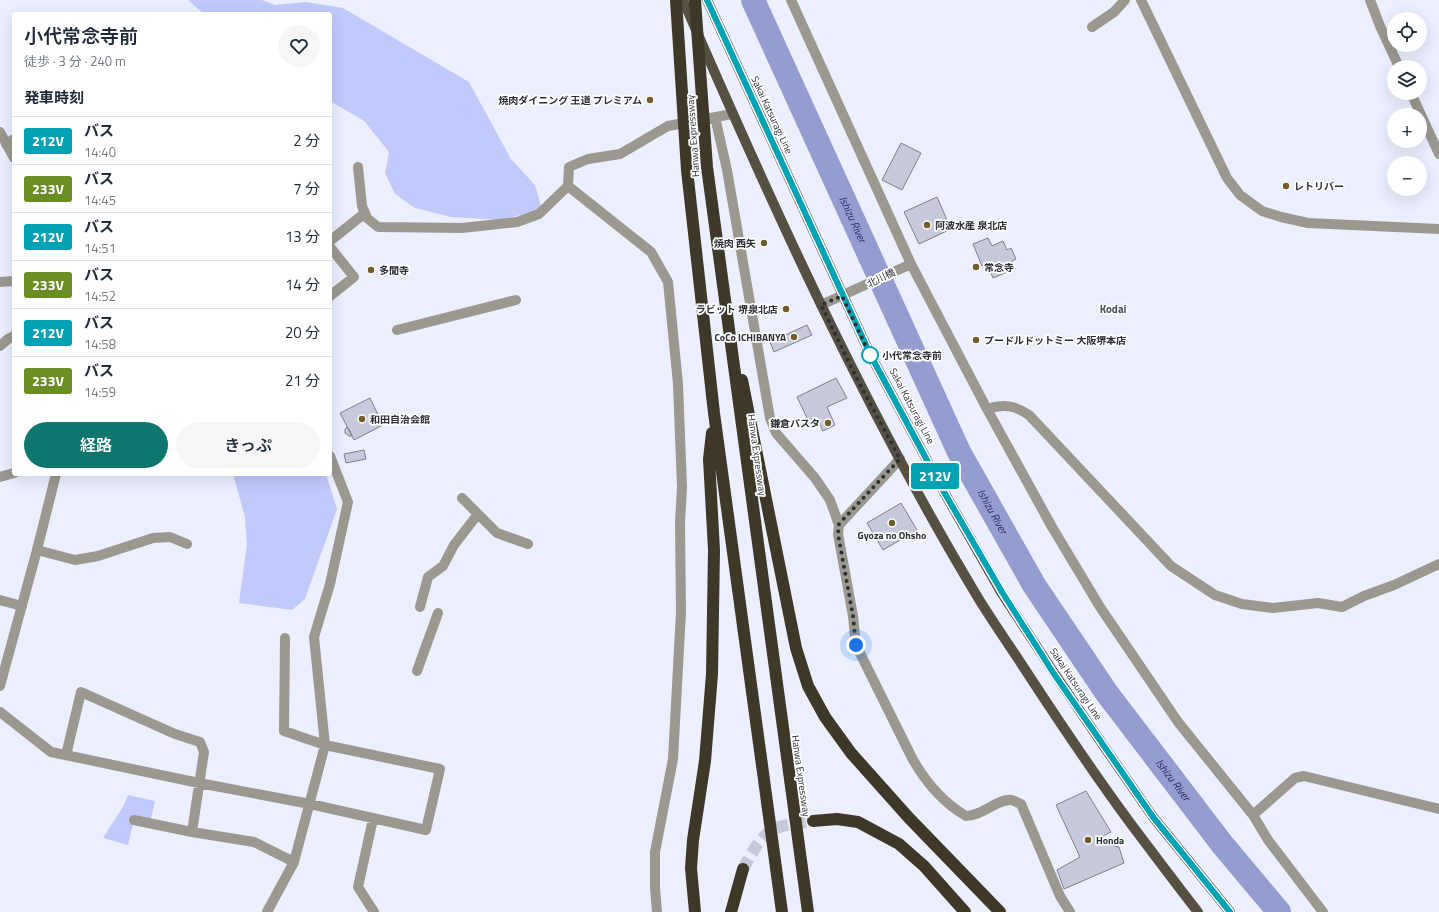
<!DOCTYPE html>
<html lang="ja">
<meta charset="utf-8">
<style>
:root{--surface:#fff;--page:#f6f6f7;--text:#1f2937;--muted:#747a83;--line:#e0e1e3;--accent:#0f766e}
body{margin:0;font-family:"Titillium Web","Noto Sans JP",sans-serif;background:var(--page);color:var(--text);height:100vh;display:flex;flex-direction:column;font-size:15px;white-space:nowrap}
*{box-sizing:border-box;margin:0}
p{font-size:13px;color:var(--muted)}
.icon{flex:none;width:22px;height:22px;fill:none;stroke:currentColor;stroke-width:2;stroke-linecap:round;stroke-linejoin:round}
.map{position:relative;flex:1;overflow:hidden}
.side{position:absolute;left:12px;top:12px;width:320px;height:464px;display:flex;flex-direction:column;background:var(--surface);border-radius:4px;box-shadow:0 4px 16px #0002}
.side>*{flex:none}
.badge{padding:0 8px;border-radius:3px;font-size:14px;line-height:26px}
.buttons{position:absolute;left:1387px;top:12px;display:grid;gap:8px}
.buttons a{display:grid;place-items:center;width:40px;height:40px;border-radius:50%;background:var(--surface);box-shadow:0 4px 16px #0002;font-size:20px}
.you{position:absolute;width:20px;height:20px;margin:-10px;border:3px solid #fff;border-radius:50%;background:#1a73e8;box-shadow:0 0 0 6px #1a73e833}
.map>.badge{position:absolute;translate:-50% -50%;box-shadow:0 0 0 2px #fff}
h2{padding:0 12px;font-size:15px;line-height:36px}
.round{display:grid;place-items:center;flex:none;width:42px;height:42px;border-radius:21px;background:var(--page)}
.headline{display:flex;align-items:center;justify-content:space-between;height:68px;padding:0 12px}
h1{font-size:19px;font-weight:600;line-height:30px}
.button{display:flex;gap:8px;margin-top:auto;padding:8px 12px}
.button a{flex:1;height:46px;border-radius:24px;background:var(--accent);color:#fff;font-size:16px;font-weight:600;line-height:46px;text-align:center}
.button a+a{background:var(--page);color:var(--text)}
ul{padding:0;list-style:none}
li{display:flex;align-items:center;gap:12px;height:48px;padding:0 12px;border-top:1px solid var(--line)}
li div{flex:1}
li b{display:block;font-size:15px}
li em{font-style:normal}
li .badge{min-width:44px;font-weight:700;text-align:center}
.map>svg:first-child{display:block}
</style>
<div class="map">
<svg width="1439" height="912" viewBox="0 0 1439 912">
<rect width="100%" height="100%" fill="#ecefff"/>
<!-- green -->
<path fill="#c2cafc" d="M 188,0 L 262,0 L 275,5 L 306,2 L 343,8 L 469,82 L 511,159 L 535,185 L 542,209 L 502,220 L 451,217 L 415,208 L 395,194 L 385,173 L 389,152 L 364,121 L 330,101 L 330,14 L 204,14 Z
M 235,474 L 326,474 L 337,509 L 305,599 L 292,610 L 239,603 L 247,544 L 245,517 L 234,478 Z
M 128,795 L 155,801 L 151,819 L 135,815 L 128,845 L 103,838 L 124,805 Z"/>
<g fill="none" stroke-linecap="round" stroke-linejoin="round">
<!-- river -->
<path stroke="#949cd0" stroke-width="24" id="s1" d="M 753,0 L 959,452 L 1034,585 L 1106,692 L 1222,844 L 1279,912"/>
</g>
<!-- building -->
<path fill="#c7cadd" stroke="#7c7f90" d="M 901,143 L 921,153 L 902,190 L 882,180 Z
M 937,197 L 951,229 L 919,244 L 904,212 Z
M 988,238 L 992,246 L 1003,241 L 1007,250 L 1011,248 L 1016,259 L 1012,261 L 1015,269 L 993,278 L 987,264 L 982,266 L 973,244 Z
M 807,325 L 812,335 L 774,352 L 770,342 Z
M 836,378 L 847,398 L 827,407 L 835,425 L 823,431 L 818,421 L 810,424 L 797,397 Z
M 370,398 L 383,425 L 354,440 L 340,413 Z
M 347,427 L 350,431 L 352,436 L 349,436 L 345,433 L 345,429 Z
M 364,450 L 366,459 L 346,463 L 344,454 Z
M 901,503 L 917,530 L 883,550 L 867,523 Z
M 1086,791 L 1111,832 L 1103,836 L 1106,844 L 1119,847 L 1124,863 L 1064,889 L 1057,870 L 1080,857 L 1056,805 Z"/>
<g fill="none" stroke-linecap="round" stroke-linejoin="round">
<!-- motorway-tunnel -->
<path stroke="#c6c9d7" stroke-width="12" stroke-dasharray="12 6" stroke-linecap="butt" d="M 743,869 C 751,855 760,835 776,828 C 788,824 801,823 813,821"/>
<!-- minor -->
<path stroke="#9b9890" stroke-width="10" d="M 791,0 L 911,264 L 987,409 L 1052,527 L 1100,607 L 1178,722 L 1253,815 L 1268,840 L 1323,912
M 1141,0 L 1227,178 L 1240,195 L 1262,211 L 1281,217 L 1308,223 L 1439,229
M 1370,0 L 1380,26 L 1399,67
M 1092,27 L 1114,12 L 1125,0
M 1411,93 L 1439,154
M 715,117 L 727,170 L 770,418 L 776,433 L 815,478 L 830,500 L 839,525
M 6,144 L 14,139
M 358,167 L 362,206 L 367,218 L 378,227 L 462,228 L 517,222 L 539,214 L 568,186
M 330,241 L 365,213
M 330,247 L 354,277 L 330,296
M 0,282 L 14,281
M 821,305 L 911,264
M 397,330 L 516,300
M 0,346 L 8,339 L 14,336
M 987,409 C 1004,404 1014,405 1029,415 L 1171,566 L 1215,595 L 1242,604 L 1273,608 L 1318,603 L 1342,607 L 1364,596 L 1394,585 L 1439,564
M 900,459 L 839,525 L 838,534 L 853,616 L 856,645 L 912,758 C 926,783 942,802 966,816 C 982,816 998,798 1012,800 C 1015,801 1018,803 1021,804 L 1060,896 L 1070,912
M 0,477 L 14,473
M 462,498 L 497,533 L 528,544
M 37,550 L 75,560 L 98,556 L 153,538 L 170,537 L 187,544
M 0,600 L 22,606
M 420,607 L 428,577 L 443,566 L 454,545 L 478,514
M 417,671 L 438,613
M 0,712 L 51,752 L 199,783 L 310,804 L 426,830 L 440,769 L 325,745 L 284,731 L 285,638
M 66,755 L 81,692 L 175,734 L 200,742 L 204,752 L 192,832
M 1253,815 L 1295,778 L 1304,776 L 1439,809
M 373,819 L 358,887 L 374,912
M 134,820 L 192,832 L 254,842 L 294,862
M 267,912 L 294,862 L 325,745 L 314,637 L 330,584 L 348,502 L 330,456
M 657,912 L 655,888 L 655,852 L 673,759 L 681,612 L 680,523 L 682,487 L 678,384 L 668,282 L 651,252 L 568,186 L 569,167 L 588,159 L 620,154 L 668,126 L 732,114"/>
<!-- tertiary -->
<path stroke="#9b9890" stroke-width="10" d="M 0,132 L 14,158
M 0,686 L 37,550 L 56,474"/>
<!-- primary -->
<path stroke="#565043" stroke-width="10" d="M 683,0 C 772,205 864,409 980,601 C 995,625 1011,648 1026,671 C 1060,723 1094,774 1131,824 C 1153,853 1175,883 1198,912
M 707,0 L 871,356 L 944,492 L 1001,592 L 1054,673 L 1103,745 L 1153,817 L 1230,912"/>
<!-- motorway -->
<path stroke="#3e3829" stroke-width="12" d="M 676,0 L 687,170 L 714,413 L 782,912
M 695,0 L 707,167 L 808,912
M 742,380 L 796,648 L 808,686 L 825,717 L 851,753 L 909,818 L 1000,912
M 813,821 L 837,819 L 858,822 L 899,844 L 924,866 L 965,912
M 695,912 L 691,868 L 693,840 L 705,761 L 712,674 L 714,550 L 709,459 L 712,433
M 731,912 L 743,869"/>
</g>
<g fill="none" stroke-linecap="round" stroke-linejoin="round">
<defs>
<path id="line" d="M 707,0 L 871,356 L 944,492 L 1002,592 L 1054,674 L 1095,733 L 1153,817 L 1230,912"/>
</defs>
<!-- line casing -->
<use href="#line" stroke="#fff" stroke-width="9"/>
<!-- line -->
<use href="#line" stroke="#00a3b4" stroke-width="6"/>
<!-- walk -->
<path stroke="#2d2f36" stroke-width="4" stroke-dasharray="0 7.2" d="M 856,645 L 853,616 L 838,534 L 839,524 L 900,459 L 858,381 L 821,305 L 842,296 L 870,355"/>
</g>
<!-- markers -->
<g fill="#705d2c" stroke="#fff" stroke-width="1.5">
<circle cx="650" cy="100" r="4"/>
<circle cx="1286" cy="186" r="4"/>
<circle cx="927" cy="225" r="4"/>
<circle cx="764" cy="243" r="4"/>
<circle cx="976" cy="267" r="4"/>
<circle cx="371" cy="270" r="4"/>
<circle cx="786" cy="309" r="4"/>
<circle cx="794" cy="337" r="4"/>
<circle cx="976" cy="340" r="4"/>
<circle cx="362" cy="419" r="4"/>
<circle cx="828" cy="423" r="4"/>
<circle cx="892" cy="523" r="4"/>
<circle cx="1088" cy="840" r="4"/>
</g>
<circle fill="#fff" stroke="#00a3b4" stroke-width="2" cx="870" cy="355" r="8"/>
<g text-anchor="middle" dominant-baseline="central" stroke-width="3.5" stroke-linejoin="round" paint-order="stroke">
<!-- poi labels -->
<g font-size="10" font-weight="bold" fill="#2d2f36" stroke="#fff" text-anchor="start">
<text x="642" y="100" text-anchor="end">焼肉ダイニング 王道 プレミアム</text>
<text x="1294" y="186">レトリバー</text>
<text x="935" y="225">阿波水産 泉北店</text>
<text x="756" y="243" text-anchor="end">焼肉 西矢</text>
<text x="984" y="267">常念寺</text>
<text x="379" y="270">多聞寺</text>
<text x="778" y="309" text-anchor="end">ラビット 堺泉北店</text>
<text x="786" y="337" text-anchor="end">CoCo ICHIBANYA</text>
<text x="984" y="340">プードルドットミー 大阪堺本店</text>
<text x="370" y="419">和田自治会館</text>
<text x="820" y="423" text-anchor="end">鎌倉パスタ</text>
<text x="892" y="535" text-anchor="middle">Gyoza no Ohsho</text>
<text x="1096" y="840">Honda</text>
</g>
<!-- street labels -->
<g font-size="10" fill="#2d2f36" stroke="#fff">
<text transform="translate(772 115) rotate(65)">Sakai Katsuragi Line</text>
<text transform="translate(693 136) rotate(-94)">Hanwa Expressway</text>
<text transform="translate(881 278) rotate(-26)">北川橋</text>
<text transform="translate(912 406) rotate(62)">Sakai Katsuragi Line</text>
<text transform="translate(757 455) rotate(82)">Hanwa Expressway</text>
<text transform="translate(1076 684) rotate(56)">Sakai Katsuragi Line</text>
<text transform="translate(801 776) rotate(82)">Hanwa Expressway</text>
</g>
<!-- stop labels -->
<g font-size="10" font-weight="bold" fill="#2d2f36" stroke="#fff" text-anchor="start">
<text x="882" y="355">小代常念寺前</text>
</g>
<!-- water labels -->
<g font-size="11" font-style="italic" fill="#2a2d6b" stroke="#fff">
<text stroke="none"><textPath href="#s1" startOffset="241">Ishizu River</textPath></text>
<text stroke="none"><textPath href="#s1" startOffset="565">Ishizu River</textPath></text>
<text stroke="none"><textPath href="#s1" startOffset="889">Ishizu River</textPath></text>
</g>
<!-- neighbourhood labels -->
<g font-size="11" font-weight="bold" fill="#4b4e5e" stroke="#fff">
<text x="1113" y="309">Kodai</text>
</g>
</g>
</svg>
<div class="buttons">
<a><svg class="icon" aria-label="locate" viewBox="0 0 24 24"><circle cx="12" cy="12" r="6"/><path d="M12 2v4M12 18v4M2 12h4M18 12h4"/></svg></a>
<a><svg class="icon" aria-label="layers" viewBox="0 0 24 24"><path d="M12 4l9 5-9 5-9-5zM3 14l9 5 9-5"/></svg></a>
<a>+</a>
<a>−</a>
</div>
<div class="you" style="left:856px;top:645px"></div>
<b class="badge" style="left:935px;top:476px;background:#00a3b4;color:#fff">212V</b>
<section class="side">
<div class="headline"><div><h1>小代常念寺前</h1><p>徒歩 · 3 分 · 240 m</p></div><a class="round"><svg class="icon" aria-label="heart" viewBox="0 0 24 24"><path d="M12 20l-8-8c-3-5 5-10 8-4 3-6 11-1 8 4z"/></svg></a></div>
<h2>発車時刻</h2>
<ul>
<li><span class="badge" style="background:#00a3b4;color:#fff">212V</span><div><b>バス</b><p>14:40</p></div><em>2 分</em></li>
<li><span class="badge" style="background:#6b8e23;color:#fff">233V</span><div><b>バス</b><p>14:45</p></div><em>7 分</em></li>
<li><span class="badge" style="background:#00a3b4;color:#fff">212V</span><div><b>バス</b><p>14:51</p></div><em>13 分</em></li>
<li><span class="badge" style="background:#6b8e23;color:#fff">233V</span><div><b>バス</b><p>14:52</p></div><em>14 分</em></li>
<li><span class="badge" style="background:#00a3b4;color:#fff">212V</span><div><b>バス</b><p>14:58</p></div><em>20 分</em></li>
<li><span class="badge" style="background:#6b8e23;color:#fff">233V</span><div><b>バス</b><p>14:59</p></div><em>21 分</em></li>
</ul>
<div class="button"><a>経路</a><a>きっぷ</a></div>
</section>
</div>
